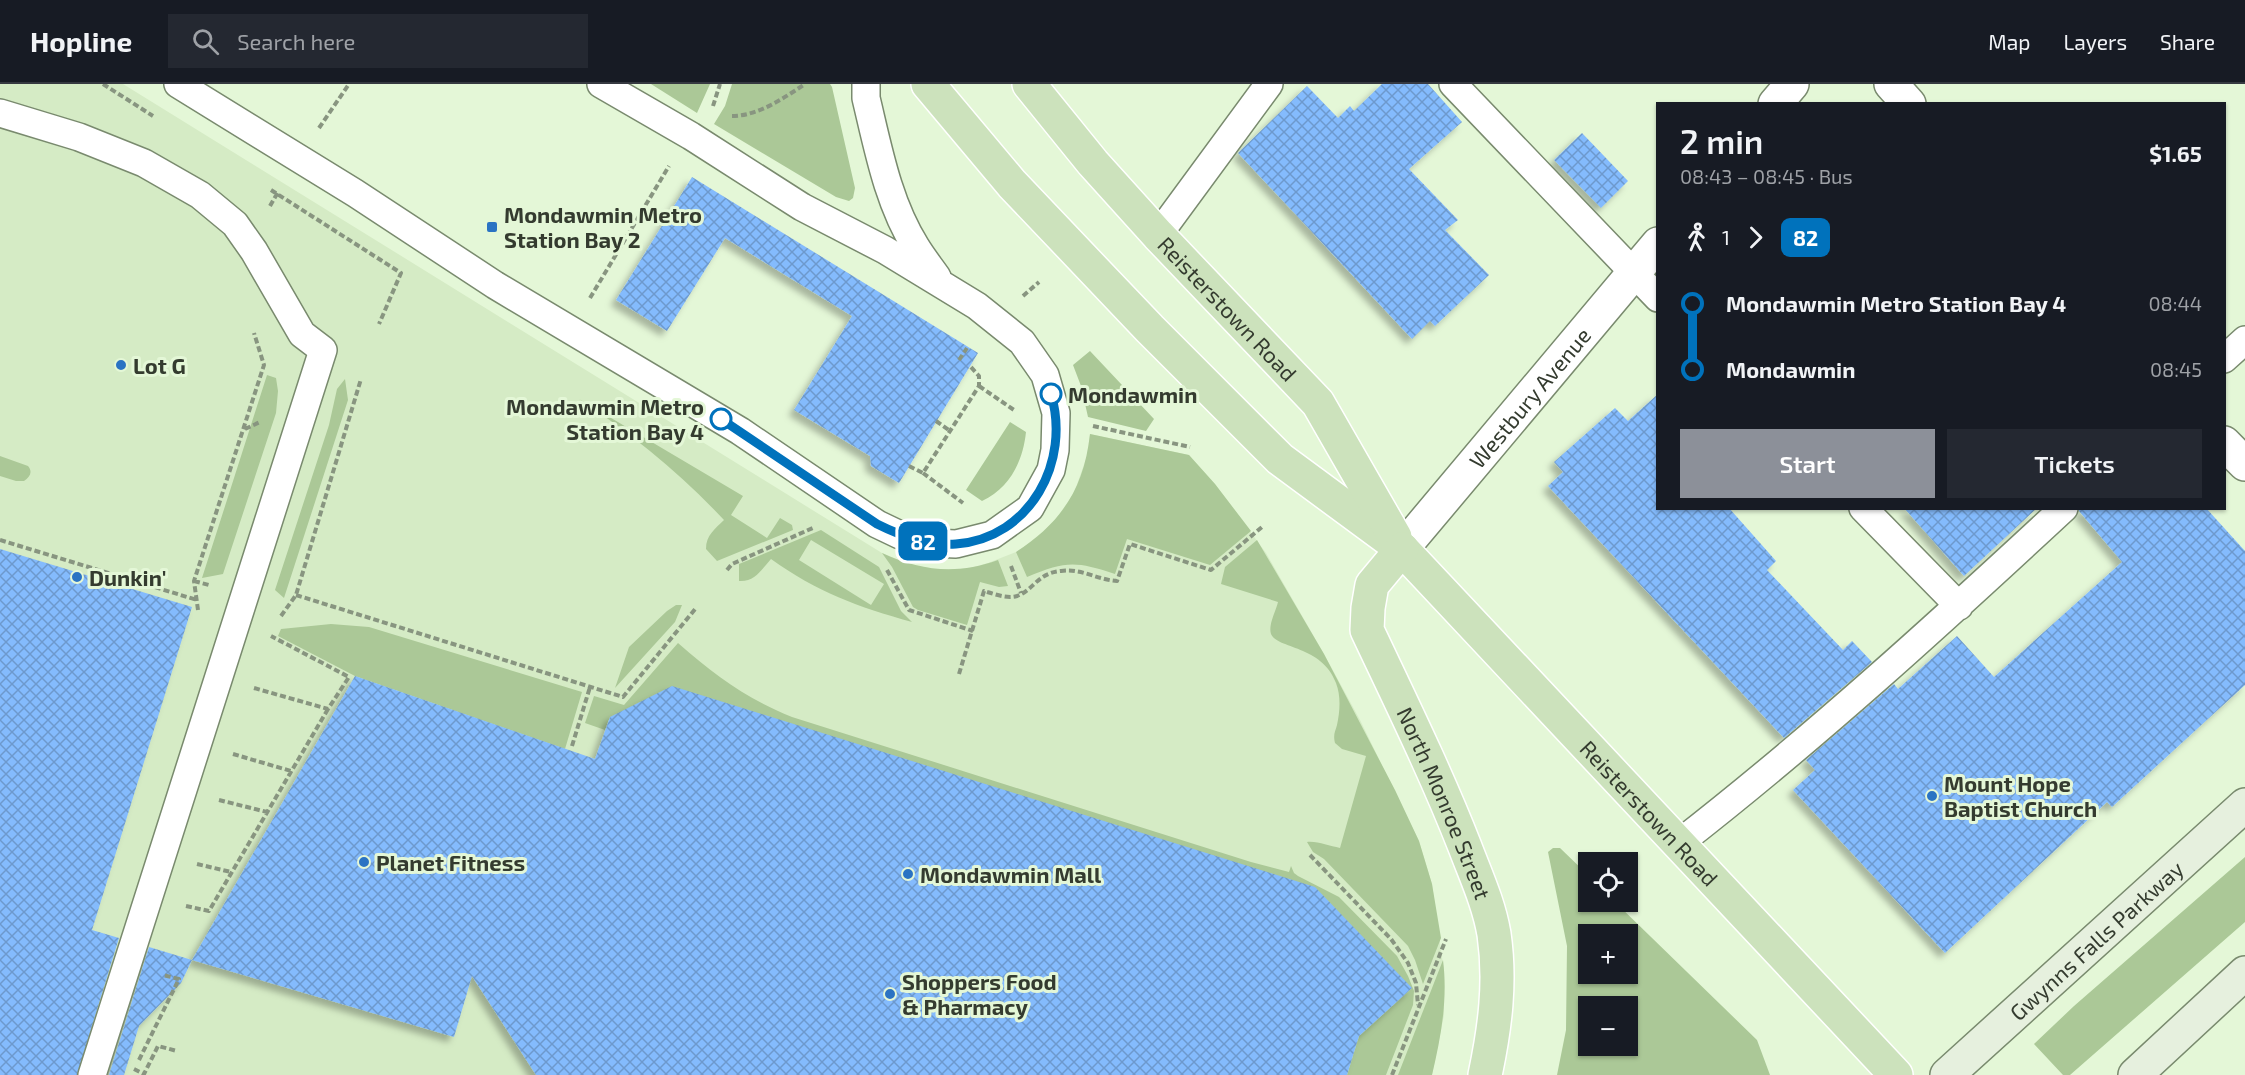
<!DOCTYPE html>
<meta charset="utf-8">
<style>
:root{--surface:#171b24;--page:#242831;--text:#f1f3f6;--muted:#9ea1a6;--line:#363941;--accent:#8c9099}
body{margin:0;font-family:"Exo 2",sans-serif;background:var(--page);color:var(--text);height:100vh;display:flex;flex-direction:column;font-size:22px;white-space:nowrap}
*{box-sizing:border-box;margin:0}
p{font-size:20px;color:var(--muted)}
.icon{flex:none;width:33px;height:33px;fill:none;stroke:currentColor;stroke-width:2;stroke-linecap:round;stroke-linejoin:round}
.map{position:relative;flex:1;overflow:hidden}
.drawer{position:absolute;left:1656px;top:18px;width:570px;height:408px;display:flex;flex-direction:column;background:var(--surface);border-radius:0px;box-shadow:0 2px 4px #0004}
.drawer>*{flex:none}
.badge{padding:0 12px;border-radius:9px;font-size:21px;line-height:39px}
.controls{position:absolute;left:1578px;top:768px;display:grid;gap:12px}
.controls a{display:grid;place-items:center;width:60px;height:60px;border-radius:0px;background:var(--surface);box-shadow:0 2px 4px #0004;font-size:30px}
.map>.badge{position:absolute;translate:-50% -50%;box-shadow:0 0 0 3px #fff}
.legs{display:flex;align-items:center;gap:9px;height:66px;padding:0 24px;font-size:20px}
.legs p{margin-inline-start:auto}
.summary{display:flex;align-items:center;justify-content:space-between;height:102px;padding:0 24px}
h1{font-size:33px;font-weight:600;line-height:45px}
.action{display:flex;gap:12px;margin-top:auto;padding:12px 24px}
.action a{flex:1;height:69px;border-radius:0px;background:var(--accent);color:#fff;font-size:24px;font-weight:600;line-height:69px;text-align:center}
.action a+a{background:var(--page);color:var(--text)}
ul{padding:0 24px;list-style:none}
li{display:flex;align-items:center;gap:21px;height:66px;font-size:22px}
li i{display:grid;place-items:center;width:9px;height:100%;margin:0 8px;background:currentColor}
li i::after{content:'';width:15px;height:15px;margin:-8px;border:4px solid;border-radius:50%;background:var(--surface)}
li p{margin-inline-start:auto}
li:first-child i{background:linear-gradient(#0000 50%,currentColor 0)}
li:last-child i{background:linear-gradient(currentColor 50%,#0000 0)}
header{display:flex;align-items:center;gap:36px;box-sizing:border-box;height:84px;padding:0 30px;background:var(--surface);border-bottom:2px solid var(--line)}
header strong{font-size:28px}
nav{display:flex;gap:33px;margin-inline-start:auto;font-size:21px}
.search{width:420px;height:54px;background:var(--page);display:flex;align-items:center;gap:15px;box-sizing:border-box;padding:0 21px;border-radius:0px;color:var(--muted);font-size:22px}
.map>svg:first-child{display:block}
</style>
<header>
<strong>Hopline</strong>
<div class="search"><svg class="icon" aria-label="search" viewBox="0 0 24 24"><circle cx="10" cy="10" r="6"/><path d="M15 15l6 6"/></svg>Search here</div>
<nav><a>Map</a><a>Layers</a><a>Share</a></nav>
</header>
<div class="map">
<svg width="2245" height="991" viewBox="0 0 2245 991">
<defs>
<pattern id="building-cross-hatch" width="8" height="8" patternUnits="userSpaceOnUse" patternTransform="scale(1.5)"><rect width="8" height="8" fill="#84bbfd"/><path d="M0 0l8 8M0 8l8-8" fill="none" stroke="#6d99cd"/></pattern>
<filter id="shadow"><feDropShadow dx="-5.5" dy="5.5" stdDeviation="3" flood-color="#0004"/></filter>
</defs>
<rect width="100%" height="100%" fill="#e4f7d7"/>
<!-- built -->
<path fill="#d5ebc5" d="M 0,0 L 123,0 L 882,469 L 911,481 L 941,486 L 970,484 L 988,479 L 1016,468 L 1036,455 L 1056,435 L 1074,409 L 1087,372 L 1090,350 L 1189,371 L 1215,400 L 1266,469 L 1324,570 L 1360,636 L 1419,757 L 1432,800 L 1444,888 L 1444,931 L 1432,991 L 0,991 Z"/>
<!-- green -->
<path fill="#abc897" fill-rule="evenodd" d="M 651,0 L 710,0 L 697,29 Z
M 732,0 L 830,0 L 832,3 L 855,104 L 853,114 L 849,117 L 836,113 L 714,40 L 725,22 Z
M 1090,267 L 1154,335 L 1146,347 L 1088,333 L 1081,302 L 1073,281 Z
M 267,291 L 276,294 L 278,307 L 276,329 L 223,490 L 202,494 Z
M 345,295 L 348,316 L 284,514 L 275,506 L 329,341 L 337,305 Z
M 579,315 L 743,412 L 731,431 L 767,454 L 780,434 L 792,441 L 793,446 L 717,477 L 706,465 C 706,451 715,445 724,436 C 680,389 632,350 579,315 Z
M 1010,338 L 1026,348 C 1023,377 1010,404 982,417 L 966,406 Z
M 1090,350 L 1189,371 L 1215,400 L 1251,447 L 1210,481 L 1127,455 L 1115,490 C 1075,477 1066,477 1027,493 L 1016,468 C 1062,438 1084,404 1090,350 Z
M 0,372 L 28,382 C 33,388 30,393 24,397 L 16,397 L 0,392 Z
M 821,446 L 879,483 L 901,527 L 912,538 C 858,523 817,508 771,475 C 761,486 755,498 739,497 L 739,480 ZM 811,456 L 884,500 L 871,521 L 799,476 Z
M 1257,456 L 1324,570 L 1395,706 L 1419,757 L 1432,800 L 1441,854 L 1423,900 L 1415,876 L 1408,862 L 1324,775 L 1313,768 L 1307,758 C 1318,757 1329,762 1340,764 L 1366,672 L 1342,665 L 1335,659 C 1333,651 1335,648 1337,641 C 1340,627 1341,612 1336,599 C 1322,561 1277,565 1271,550 C 1268,541 1276,527 1278,518 L 1221,500 L 1225,483 Z
M 882,469 C 921,487 957,491 998,476 L 1008,502 L 999,503 L 980,498 L 967,541 L 918,526 L 913,523 L 892,483 Z
M 676,521 L 682,521 L 675,538 L 615,604 L 629,563 L 667,527 Z
M 331,540 L 369,543 L 582,608 L 565,665 L 355,592 L 278,552 L 281,545 Z
M 678,559 C 716,592 745,614 792,633 L 1251,778 L 1289,788 L 1291,782 L 1294,789 L 1298,792 L 1339,813 L 1397,872 L 1408,892 L 1414,907 L 1413,921 L 1386,991 L 1347,991 L 1359,952 L 1412,904 L 610,633 L 605,646 L 585,639 L 594,612 L 624,621 Z
M 1553,764 L 1560,764 L 1588,791 L 1588,818 L 1615,818 L 1757,956 L 1770,991 L 1557,991 L 1566,946 L 1567,862 L 1548,768 ZM 1588,850 L 1628,850 L 1628,890 L 1588,890 ZM 1588,922 L 1628,922 L 1628,962 L 1588,962 Z
M 2245,773 L 2245,838 L 2070,991 L 2063,991 L 2034,960 L 2074,922 Z
M 1443,876 C 1448,915 1441,953 1432,991 L 1398,991 Z"/>
<!-- building -->
<path fill="url(#building-cross-hatch)" filter="url(#shadow)" d="M 1382,0 L 1428,0 L 1462,38 L 1409,85 L 1458,136 L 1445,146 L 1489,191 L 1435,242 L 1430,237 L 1412,255 L 1238,69 L 1307,2 L 1338,34 L 1350,22 L 1354,27 Z
M 1582,49 L 1628,97 L 1601,124 L 1554,76 Z
M 692,93 L 978,269 L 899,399 L 871,382 L 870,372 L 794,326 L 852,232 L 725,154 L 667,247 L 616,216 Z
M 1658,310 L 1658,424 L 1729,424 L 1776,477 L 1767,486 L 1843,566 L 1852,557 L 1872,578 L 1784,654 L 1548,402 L 1563,388 L 1554,378 L 1615,324 L 1628,337 Z
M 1904,424 L 2037,424 L 1964,492 Z
M 2079,424 L 2206,424 L 2245,467 L 2245,601 L 2112,723 L 2107,718 L 1945,869 L 1793,706 L 1815,686 L 1806,676 L 1894,600 L 1898,605 L 1957,552 L 1994,593 L 2122,478 L 2079,427 Z
M 0,465 L 192,523 L 92,846 L 119,854 L 77,991 L 0,991 Z
M 355,592 L 595,675 L 610,633 L 672,602 L 1315,803 L 1412,904 L 1359,952 L 1347,991 L 536,991 L 472,892 L 454,953 L 192,876 Z
M 149,863 L 192,876 L 181,899 L 139,942 L 124,991 L 109,991 Z"/>
<g fill="none" stroke-linecap="round" stroke-linejoin="round">
<defs>
<path id="lane" d="M 178,0 L 355,109 L 495,201 L 740,347 L 877,440 L 900,451 L 932,459 L 956,460 L 992,451 L 1030,424 L 1051,386 L 1055,366 L 1056,329 L 1045,291 L 1022,258 L 977,222 L 885,166 L 802,123 L 691,52 L 601,0
M 866,0 L 866,14 C 878,64 888,119 916,163 C 922,173 930,183 937,193
M 1453,0 L 1658,214
M 0,29 L 79,53 L 144,79 L 200,111 L 235,140 L 254,167 L 302,250 L 323,266 L 92,991
M 1158,151 L 1269,0
M 2224,275 L 2245,256
M 1863,424 L 1959,522
M 1678,760 C 1813,655 1939,540 2064,424"/>
<g id="street">
<path d="M 1891,0 L 1909,20"/>
<path d="M 1775,20 L 1792,0"/>
<path d="M 2224,359 L 2245,380"/>
<path id="s1" d="M 1402,465 L 1658,160"/>
</g>
<g id="secondary">
<path id="s2" d="M 1947,991 L 2245,721"/>
<path d="M 2135,991 L 2245,889"/>
</g>
<g id="primary">
<path id="s3" d="M 928,0 L 1012,100 L 1150,245 L 1280,375 L 1402,465 L 1896,991"/>
<path id="s4" d="M 1029,0 L 1093,79 L 1158,151 L 1318,319 L 1395,453"/>
<path id="s5" d="M 1402,465 L 1372,501 L 1368,524 L 1367,546 C 1401,618 1436,689 1465,763 C 1476,792 1489,820 1494,850 C 1501,898 1495,944 1485,991"/>
</g>
</defs>
<!-- lane casing -->
<use href="#lane" stroke="#798a6e" stroke-width="30"/>
<!-- street casing -->
<use href="#street" stroke="#798a6e" stroke-width="36"/>
<!-- secondary casing -->
<use href="#secondary" stroke="#798a6e" stroke-width="36"/>
<!-- primary casing -->
<use href="#primary" stroke="#fff" stroke-width="36"/>
<!-- path -->
<path stroke="#889580" stroke-width="4" stroke-dasharray="6 3" stroke-linecap="butt" d="M 103,0 L 153,32
M 713,22 L 720,0
M 732,32 C 758,32 784,14 805,0
M 319,44 L 349,0
M 271,106 L 401,189 L 379,240
M 270,122 L 278,108
M 1023,212 L 1039,198
M 590,214 L 669,82
M 959,276 L 967,264
M 979,302 L 1014,326
M 936,337 L 950,347
M 1093,342 L 1190,363
M 245,345 L 260,338
M 909,382 L 923,389 L 979,302 L 979,292 L 970,282
M 923,389 L 963,419
M 0,456 L 197,516
M 1011,482 L 1021,509
M 727,486 L 732,480 L 815,443
M 887,486 L 909,526 L 973,547
M 194,497 L 209,501
M 296,511 L 623,613 L 696,524
M 198,526 L 194,497 L 264,281 L 254,249
M 281,532 L 296,511 L 361,295
M 959,590 L 984,507 C 994,510 1007,515 1017,512 C 1034,506 1037,489 1061,487 C 1081,484 1098,496 1117,497 L 1130,460 L 1211,486 L 1262,443
M 254,604 L 328,625 L 349,593 L 271,552
M 572,662 L 590,603
M 233,670 L 291,687
M 219,716 L 267,728
M 1310,771 L 1391,855 L 1408,879 L 1416,899 L 1418,921
M 197,780 L 231,788
M 186,822 L 209,827 L 328,625
M 139,976 L 179,895 L 163,891
M 134,985 L 144,990 L 158,962 L 177,967
M 1392,991 L 1446,855"/>
<!-- lane -->
<use href="#lane" stroke="#fff" stroke-width="27"/>
<!-- street -->
<use href="#street" stroke="#fff" stroke-width="33"/>
<!-- secondary -->
<use href="#secondary" stroke="#e6f0de" stroke-width="33"/>
<!-- primary -->
<use href="#primary" stroke="#cce2bc" stroke-width="33"/>
</g>
<g fill="none" stroke-linecap="round" stroke-linejoin="round">
<defs>
<path id="line-1" d="M 721,335 L 877,440 C 901,452 928,462 956,460 C 1031,454 1071,377 1051,310"/>
</defs>
<!-- line-1 casing -->
<use href="#line-1" stroke="#fff" stroke-width="14"/>
<!-- line-1 -->
<use href="#line-1" stroke="#0072bc" stroke-width="9"/>
</g>
<!-- markers -->
<g fill="#2a73c3" stroke="#e4f7d7" stroke-width="2">
<rect x="486" y="137" width="12" height="12" rx="3"/>
<circle cx="121" cy="281" r="6"/>
<circle cx="77" cy="493" r="6"/>
<circle cx="1932" cy="712" r="6"/>
<circle cx="364" cy="778" r="6"/>
<circle cx="908" cy="790" r="6"/>
<circle cx="890" cy="910" r="6"/>
</g>
<g fill="#fff" stroke="#0072bc" stroke-width="3">
<circle cx="1051" cy="310" r="10"/>
<circle cx="721" cy="335" r="10"/>
</g>
<g text-anchor="middle" dominant-baseline="central" stroke-width="6" stroke-linejoin="round" paint-order="stroke">
<!-- poi labels -->
<g font-size="22" font-weight="bold" fill="#343b2f" stroke="#e4f7d7" text-anchor="start">
<text x="504" y="130">Mondawmin Metro<tspan x="504" dy="25">Station Bay 2</tspan></text>
<text x="133" y="281">Lot G</text>
<text x="89" y="493">Dunkin'</text>
<text x="1944" y="699">Mount Hope<tspan x="1944" dy="25">Baptist Church</tspan></text>
<text x="376" y="778">Planet Fitness</text>
<text x="920" y="790">Mondawmin Mall</text>
<text x="902" y="897">Shoppers Food<tspan x="902" dy="25">&amp; Pharmacy</tspan></text>
</g>
<!-- street labels -->
<g font-size="22" fill="#343b2f" stroke="#e4f7d7">
<text stroke="none"><textPath href="#s4" startOffset="300">Reisterstown Road</textPath></text>
<text stroke="none"><textPath href="#s1" startOffset="198">Westbury Avenue</textPath></text>
<text stroke="none"><textPath href="#s5" startOffset="282">North Monroe Street</textPath></text>
<text stroke="none"><textPath href="#s3" startOffset="1028">Reisterstown Road</textPath></text>
<text stroke="none"><textPath href="#s2" startOffset="201">Gwynns Falls Parkway</textPath></text>
</g>
<!-- stop labels -->
<g font-size="22" font-weight="bold" fill="#343b2f" stroke="#e4f7d7" text-anchor="start">
<text x="1068" y="310">Mondawmin</text>
<text x="704" y="322" text-anchor="end">Mondawmin Metro<tspan x="704" dy="25">Station Bay 4</tspan></text>
</g>
</g>
</svg>
<div class="controls">
<a><svg class="icon" aria-label="locate" viewBox="0 0 24 24"><circle cx="12" cy="12" r="6"/><path d="M12 2v4M12 18v4M2 12h4M18 12h4"/></svg></a>
<a>+</a>
<a>−</a>
</div>
<b class="badge" style="left:923px;top:457px;background:#0072bc;color:#fff">82</b>
<section class="drawer">
<div class="summary"><div><h1>2 min</h1><p>08:43 – 08:45 · Bus</p></div><b>$1.65</b></div>
<div class="legs"><svg class="icon" aria-label="walk" viewBox="0 0 24 24"><circle cx="13" cy="4" r="2"/><path d="M13 8l-2 6 4 7M11 14l-3 7M7 12l3-4h3l4 4"/></svg>1<svg class="icon" aria-label="forward" viewBox="0 0 24 24"><path d="M9 5l7 7-7 7"/></svg><b class="badge" style="background:#0072bc;color:#fff">82</b></div>
<ul>
<li><i style="color:#0072bc"></i><b>Mondawmin Metro Station Bay 4</b><p>08:44</p></li>
<li><i style="color:#0072bc"></i><b>Mondawmin</b><p>08:45</p></li>
</ul>
<div class="action"><a>Start</a><a>Tickets</a></div>
</section>
</div>
